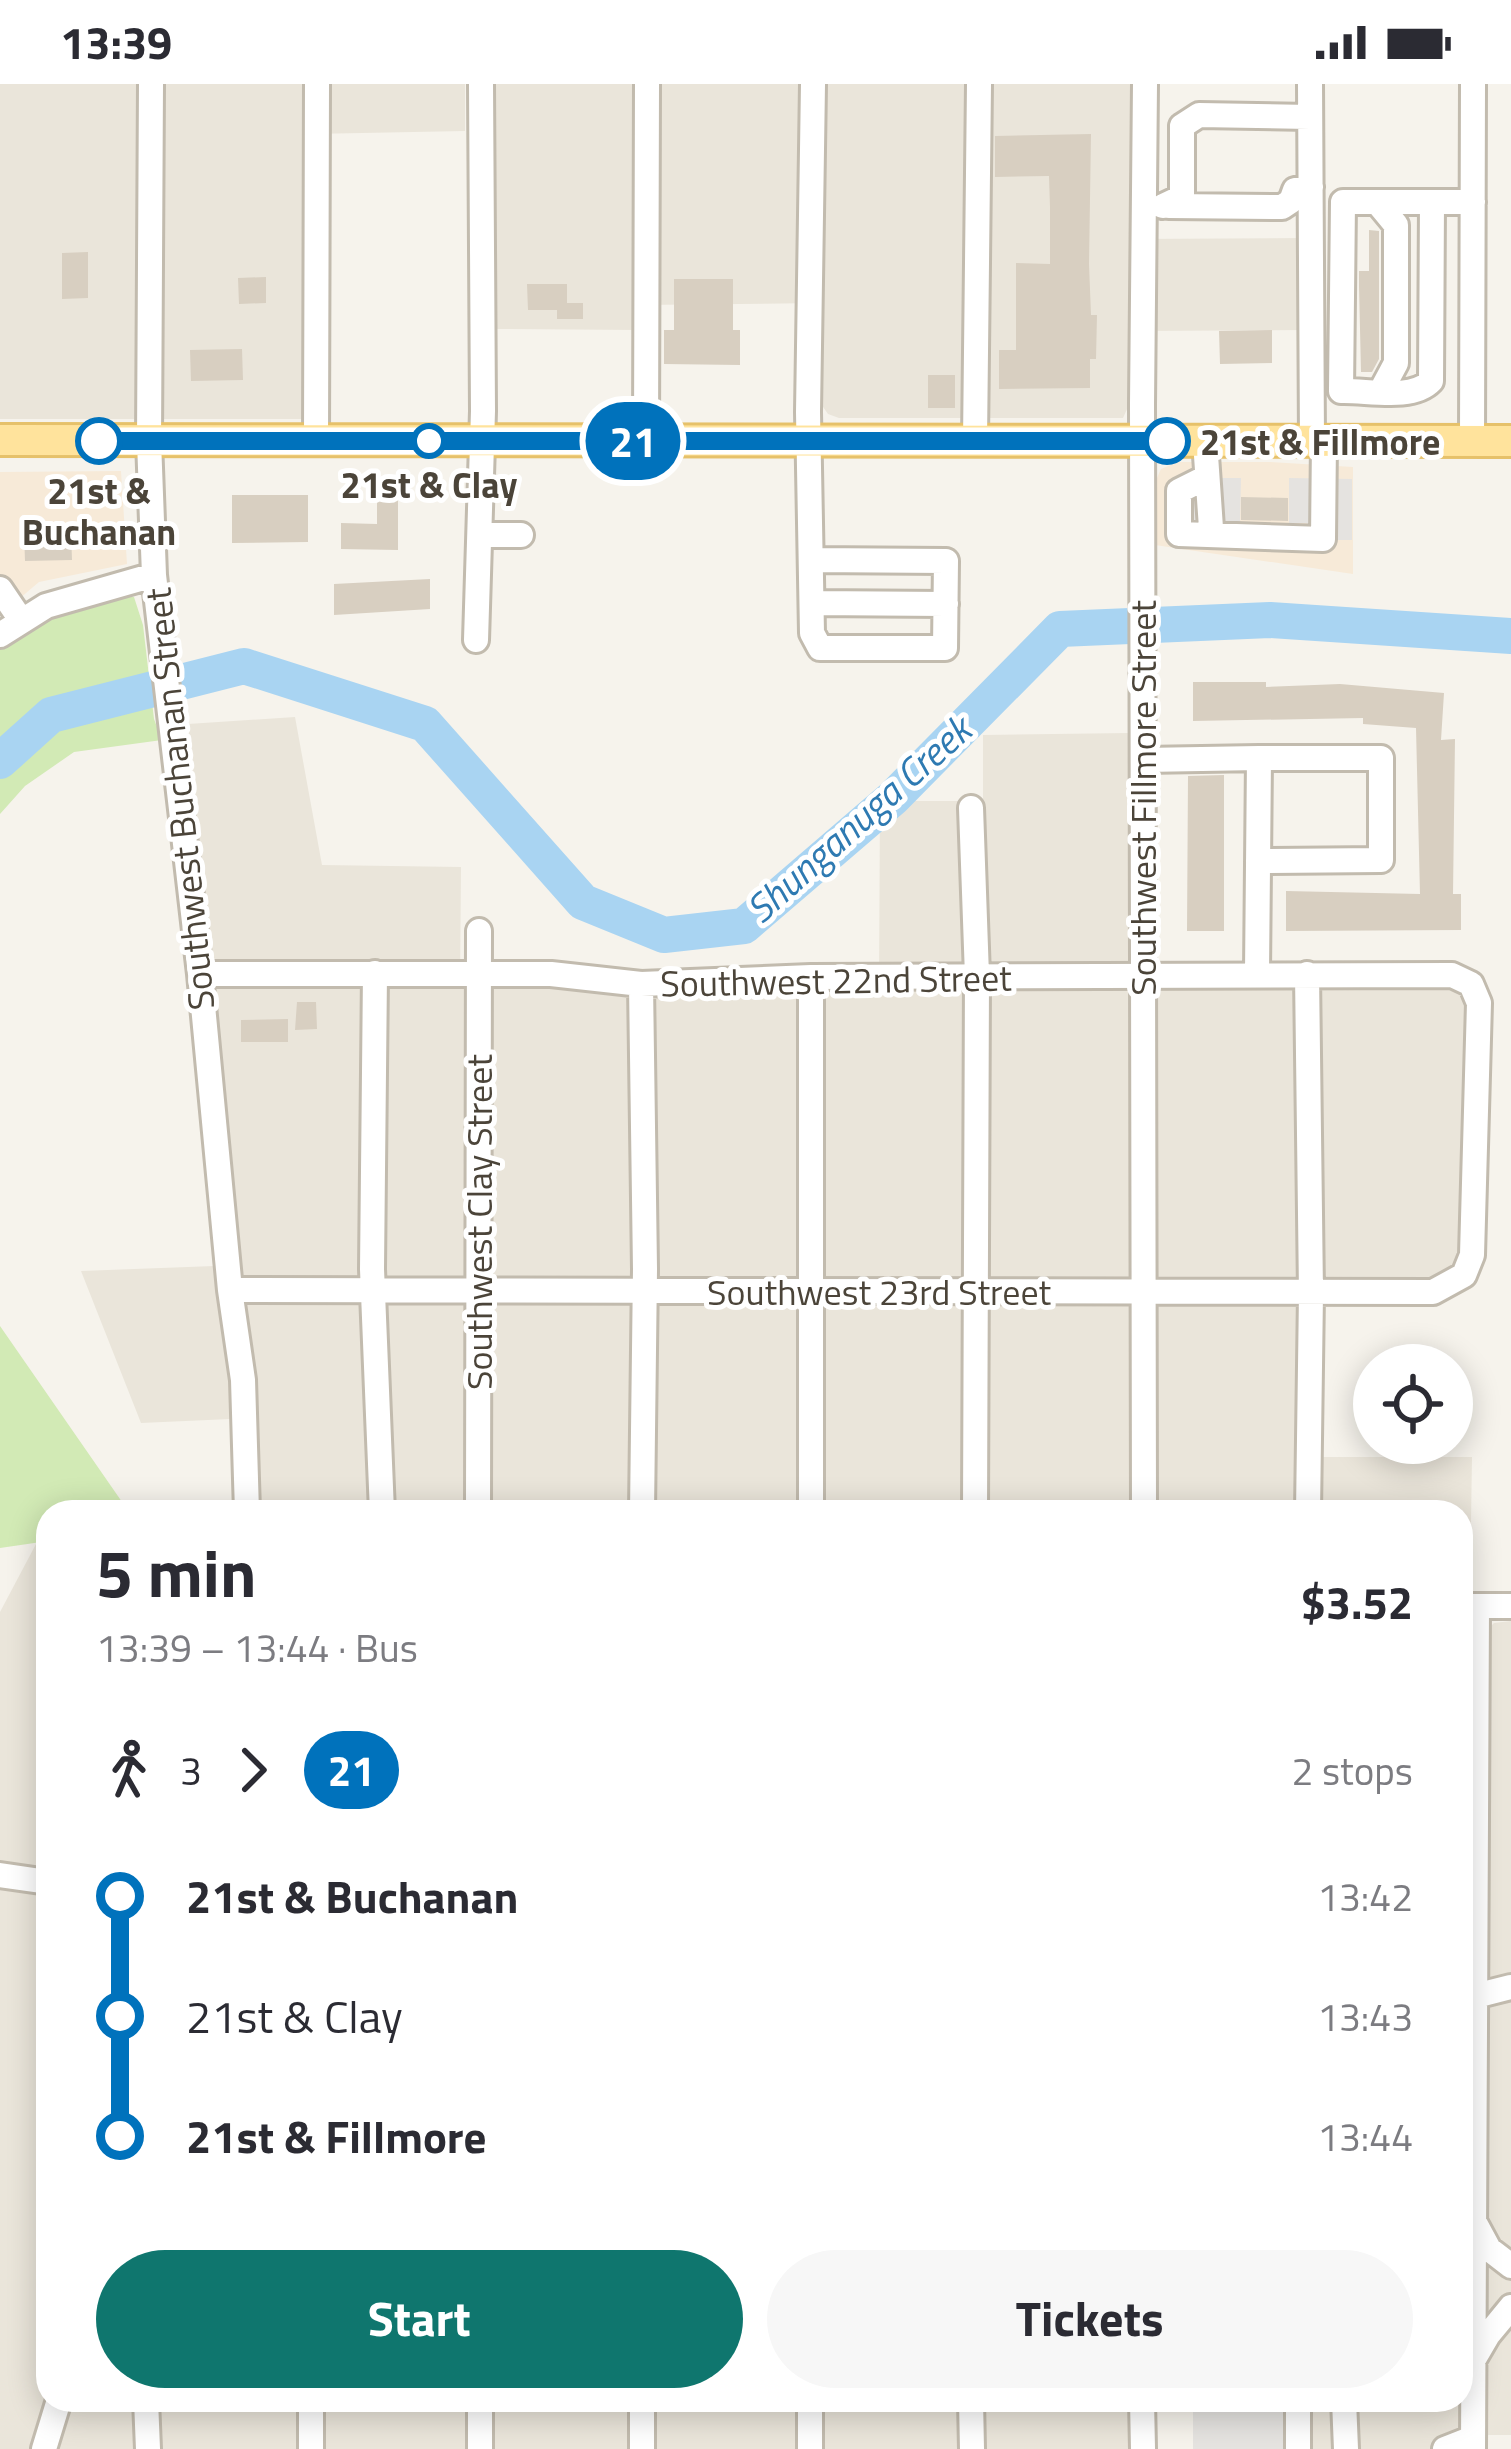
<!DOCTYPE html>
<meta charset="utf-8">
<style>
:root{--surface:#fff;--page:#f7f7f7;--text:#2b2b33;--muted:#7c7c81;--accent:#0f766e}
body{margin:0;font-family:"Titillium Web",sans-serif;background:var(--page);color:var(--text);height:100vh;display:flex;flex-direction:column;font-size:45px;white-space:nowrap}
*{box-sizing:border-box;margin:0}
p{font-size:39px;color:var(--muted)}
.icon{flex:none;width:66px;height:66px;fill:none;stroke:currentColor;stroke-width:2;stroke-linecap:round;stroke-linejoin:round}
.map{position:relative;flex:1;overflow:hidden}
.sheet{position:absolute;left:36px;top:1416px;width:1437px;height:912px;display:flex;flex-direction:column;background:var(--surface);border-radius:36px;box-shadow:0 6px 30px #0003}
.sheet>*{flex:none}
.badge{padding:0 24px;border-radius:39px;font-size:42px;line-height:78px}
.buttons{position:absolute;left:1353px;top:1260px;display:grid;gap:24px}
.buttons a{display:grid;place-items:center;width:120px;height:120px;border-radius:50%;background:var(--surface);box-shadow:0 6px 30px #0003;font-size:60px}
.map>.badge{position:absolute;translate:-50% -50%;box-shadow:0 0 0 6px #fff}
.legs{display:flex;align-items:center;gap:18px;height:132px;padding:0 60px;font-size:39px}
.legs p{margin-inline-start:auto}
.overview{display:flex;align-items:center;justify-content:space-between;height:204px;padding:0 60px}
h1{font-size:66px;font-weight:700;line-height:90px}
.button{display:flex;gap:24px;margin-top:auto;padding:24px 60px}
.button a{flex:1;height:138px;border-radius:72px;background:var(--accent);color:#fff;font-size:48px;font-weight:700;line-height:138px;text-align:center}
.button a+a{background:var(--page);color:var(--text)}
ul{padding:0 60px;list-style:none}
li{display:flex;align-items:center;gap:42px;height:120px;font-size:45px}
li i{display:grid;place-items:center;width:18px;height:100%;margin:0 15px;background:currentColor}
li i::after{content:'';width:30px;height:30px;margin:-15px;border:9px solid;border-radius:50%;background:var(--surface)}
li p{margin-inline-start:auto}
li:first-child i{background:linear-gradient(#0000 50%,currentColor 0)}
li:last-child i{background:linear-gradient(currentColor 50%,#0000 0)}
.status{display:flex;justify-content:space-between;align-items:center;height:84px;padding:0 60px;background:var(--surface);direction:ltr}
.status svg{height:33px;fill:currentColor}
.map>svg:first-child{display:block}
</style>
<div class="status"><b>13:39</b><svg viewBox="0 0 49 12"><path d="M0 12V9h3v3zM5 12V6h3v6zM10 12V3h3v9zM15 12V0h3v12zM26 1h20v11H26zM47 4h2v5h-2z"/></svg></div>
<div class="map">
<svg width="1511" height="2365" viewBox="0 0 1511 2365">
<rect width="100%" height="100%" fill="#f6f3ec"/>
<!-- residential -->
<path fill="#eae5da" d="M 0,0 L 465,0 L 465,47 L 311,50 L 309,335 L 0,335 Z
M 493,0 L 1134,0 L 1133,155 L 1304,154 L 1304,246 L 1132,247 L 1132,314 L 1123,334 L 839,334 L 828,330 L 821,320 L 821,219 L 639,221 L 637,246 L 494,245 Z
M 295,633 L 322,781 L 461,783 L 460,901 L 543,902 L 610,910 L 879,902 L 880,717 L 983,717 L 983,651 L 1129,649 L 1131,906 L 1445,905 L 1458,908 L 1470,931 L 1460,1173 L 1456,1184 L 1431,1197 L 1303,1198 L 1302,1373 L 1472,1373 L 1461,2078 L 1461,1428 L 233,1428 L 230,1335 L 141,1339 L 81,1187 L 241,1181 L 188,640 Z
M 45,1443 L 48,2316 L 1130,2316 L 1130,2365 L 0,2365 L 0,1528 Z
M 1511,1537 L 1511,2351 L 1485,2351 L 1486,1547 L 1494,1539 Z
M 1307,2316 L 1459,2316 L 1459,2365 L 1307,2365 Z"/>
<!-- commercial -->
<path fill="#f7ead8" d="M 1270,378 L 1353,383 L 1353,490 L 1155,461 L 1156,396 L 1161,385 L 1178,378 Z
M 121,387 L 127,480 L 39,498 L 0,531 L 0,388 Z"/>
<!-- green -->
<path fill="#d2eab5" d="M 117,513 L 134,513 L 143,541 L 154,635 L 162,656 L 74,668 L 25,702 L 0,730 L 0,563 L 50,533 Z
M 0,1242 L 129,1428 L 48,1428 L 48,1457 L 0,1464 Z"/>
<!-- parking -->
<path fill="#e5e3e0" d="M 1214,394 L 1241,394 L 1240,441 L 1184,440 L 1185,415 Z
M 1289,394 L 1352,395 L 1352,456 L 1336,456 L 1306,439 L 1289,439 Z
M 1193,2319 L 1288,2322 L 1288,2365 L 1193,2365 Z"/>
<g fill="none" stroke-linecap="round" stroke-linejoin="round">
<!-- river -->
<path stroke="#a9d4f2" stroke-width="36" d="M 0,677 L 51,631 L 244,582 L 425,640 L 583,818 L 664,851 L 744,842 L 893,714 L 1060,545 L 1270,536 L 1511,552"/>
</g>
<!-- building -->
<path fill="#d8cfc1" d="M 1091,50 L 1089,180 L 1091,231 L 1097,231 L 1096,275 L 1090,275 L 1090,304 L 999,305 L 999,266 L 1016,266 L 1016,179 L 1050,180 L 1050,123 L 1049,92 L 995,93 L 995,52 Z
M 1369,146 L 1379,147 L 1379,275 L 1372,288 L 1361,288 L 1359,202 L 1359,187 L 1369,187 Z
M 88,168 L 88,214 L 62,215 L 62,169 Z
M 266,193 L 266,219 L 239,220 L 238,194 Z
M 674,195 L 733,195 L 733,246 L 740,246 L 740,281 L 664,280 L 664,246 L 674,246 Z
M 527,200 L 567,200 L 567,219 L 583,219 L 583,235 L 557,235 L 557,226 L 528,226 Z
M 1272,246 L 1272,279 L 1220,280 L 1219,247 Z
M 242,265 L 243,296 L 191,297 L 190,266 Z
M 928,291 L 955,291 L 955,324 L 928,324 Z
M 377,396 L 398,396 L 398,466 L 341,465 L 341,439 L 377,440 Z
M 232,411 L 308,411 L 308,458 L 232,459 Z
M 1241,413 L 1288,414 L 1288,437 L 1241,436 Z
M 71,448 L 72,476 L 25,477 L 24,449 Z
M 430,495 L 430,525 L 334,531 L 334,500 Z
M 1193,598 L 1266,598 L 1266,603 L 1340,600 L 1444,609 L 1441,656 L 1455,655 L 1453,810 L 1461,810 L 1461,846 L 1286,847 L 1286,807 L 1420,810 L 1416,644 L 1363,640 L 1363,634 L 1193,637 Z
M 1224,691 L 1224,847 L 1187,847 L 1188,692 Z
M 297,918 L 316,918 L 317,945 L 295,946 Z
M 288,935 L 288,958 L 241,958 L 241,936 Z"/>
<g fill="none" stroke-linecap="round" stroke-linejoin="round">
<defs>
<path id="minor" d="M 151,0 L 149,357 L 154,491 L 200,890 L 230,1206 L 243,1296 L 247,1428
M 1310,0 L 1312,357
M 1182,42 L 1199,31 L 1310,33
M 1377,118 L 1396,141 L 1396,279 L 1381,307
M 1432,119 L 1431,297 C 1412,317 1367,306 1341,307 L 1343,118 L 1473,118
M 1163,122 L 1182,113 L 1182,42
M 1169,122 L 1282,123 L 1291,117 L 1295,106 L 1311,103
M 316,357 L 317,0
M 646,357 L 647,0
M 975,357 L 979,0
M 1205,357 L 1211,444
M 1472,357 L 1473,0
M 1205,394 L 1179,407 L 1179,450 L 1323,455 L 1324,357
M 480,451 L 521,451
M 811,476 L 946,477 L 945,564 L 820,564 L 812,549 L 808,328 L 813,0
M 0,505 L 21,536
M 812,519 L 946,520
M 0,551 L 46,522 L 154,491
M 476,556 L 483,327 L 481,0
M 1144,676 L 1259,674 L 1257,889
M 971,724 L 977,892 L 975,1428
M 1258,777 L 1381,776 L 1381,674 L 1259,674
M 375,889 L 372,1185 L 382,1428
M 200,890 L 551,890 L 641,900 L 811,893 L 1452,891 L 1471,900 L 1479,919 L 1472,1171 L 1464,1191 L 1433,1208 L 230,1206
M 1307,890 L 1311,1209 L 1308,1428
M 641,900 L 645,1185 L 642,1428
M 478,1428 L 479,847
M 811,1428 L 811,893
M 1144,1428 L 1142,320 L 1145,0
M 1465,1522 L 1511,1522
M 0,1791 L 48,1798
M 1461,1911 L 1483,1910 L 1511,1903
M 1475,2139 L 1489,2165 L 1511,2182
M 1474,2275 L 1488,2251 L 1511,2223
M 146,2316 L 148,2365
M 311,2316 L 311,2365
M 642,2316 L 642,2365
M 810,2316 L 810,2365
M 971,2316 L 972,2365
M 1142,2316 L 1143,2365
M 1344,2316 L 1346,2365
M 44,2365 L 59,2316
M 480,2365 L 480,2316
M 1298,2365 L 1298,2316
M 1445,2365 L 1473,2354
M 1473,2365 L 1477,1522"/>
<path id="major" d="M 0,356 L 1511,357"/>
</defs>
<!-- minor casing -->
<use href="#minor" stroke="#c2bbae" stroke-width="30"/>
<!-- major casing -->
<use href="#major" stroke="#e6c16a" stroke-width="36"/>
<!-- minor -->
<use href="#minor" stroke="#fff" stroke-width="24"/>
<!-- major -->
<use href="#major" stroke="#ffe39c" stroke-width="30"/>
</g>
<g fill="none" stroke-linecap="round" stroke-linejoin="round">
<defs>
<path id="line-1" d="M 99,357 L 1167,357"/>
</defs>
<!-- line-1 casing -->
<use href="#line-1" stroke="#fff" stroke-width="27"/>
<!-- line-1 -->
<use href="#line-1" stroke="#0072bc" stroke-width="18"/>
</g>
<!-- markers -->
<g fill="#fff" stroke="#0072bc" stroke-width="6">
<circle cx="99" cy="357" r="21"/>
<circle cx="429" cy="357" r="15"/>
<circle cx="1167" cy="357" r="21"/>
</g>
<g text-anchor="middle" dominant-baseline="central" stroke-width="10" stroke-linejoin="round" paint-order="stroke">
<!-- stop labels -->
<g font-size="36" font-weight="bold" fill="#4b4439" stroke="#fff">
<text x="1200" y="357" text-anchor="start">21st &amp; Fillmore</text>
<text x="429" y="400">21st &amp; Clay</text>
<text x="99" y="406">21st &amp;<tspan x="99" dy="41">Buchanan</tspan></text>
</g>
<!-- street labels -->
<g font-size="36" fill="#4b4439" stroke="#fff">
<text transform="translate(1142 714) rotate(-90)">Southwest Fillmore Street</text>
<text transform="translate(179 715) rotate(-96)">Southwest Buchanan Street</text>
<text transform="translate(836 896) rotate(-1)">Southwest 22nd Street</text>
<text transform="translate(478 1138) rotate(-90)">Southwest Clay Street</text>
<text x="879" y="1207">Southwest 23rd Street</text>
</g>
<!-- water labels -->
<g font-size="39" font-style="italic" fill="#2e7ab2" stroke="#fff">
<text transform="translate(858 735) rotate(-42)">Shunganuga Creek</text>
</g>
</g>
</svg>
<div class="buttons">
<a><svg class="icon" aria-label="locate" viewBox="0 0 24 24"><circle cx="12" cy="12" r="6"/><path d="M12 2v4M12 18v4M2 12h4M18 12h4"/></svg></a>
</div>
<b class="badge" style="left:633px;top:357px;background:#0072bc;color:#fff">21</b>
<section class="sheet">
<div class="overview"><div><h1>5 min</h1><p>13:39 – 13:44 · Bus</p></div><b>$3.52</b></div>
<div class="legs"><svg class="icon" aria-label="walk" viewBox="0 0 24 24"><circle cx="13" cy="4" r="2"/><path d="M13 8l-2 6 4 7M11 14l-3 7M7 12l3-4h3l4 4"/></svg>3<svg class="icon" aria-label="forward" viewBox="0 0 24 24"><path d="M9 5l7 7-7 7"/></svg><b class="badge" style="background:#0072bc;color:#fff">21</b><p>2 stops</p></div>
<ul>
<li><i style="color:#0072bc"></i><b>21st &amp; Buchanan</b><p>13:42</p></li>
<li><i style="color:#0072bc"></i><span>21st &amp; Clay</span><p>13:43</p></li>
<li><i style="color:#0072bc"></i><b>21st &amp; Fillmore</b><p>13:44</p></li>
</ul>
<div class="button"><a>Start</a><a>Tickets</a></div>
</section>
</div>
